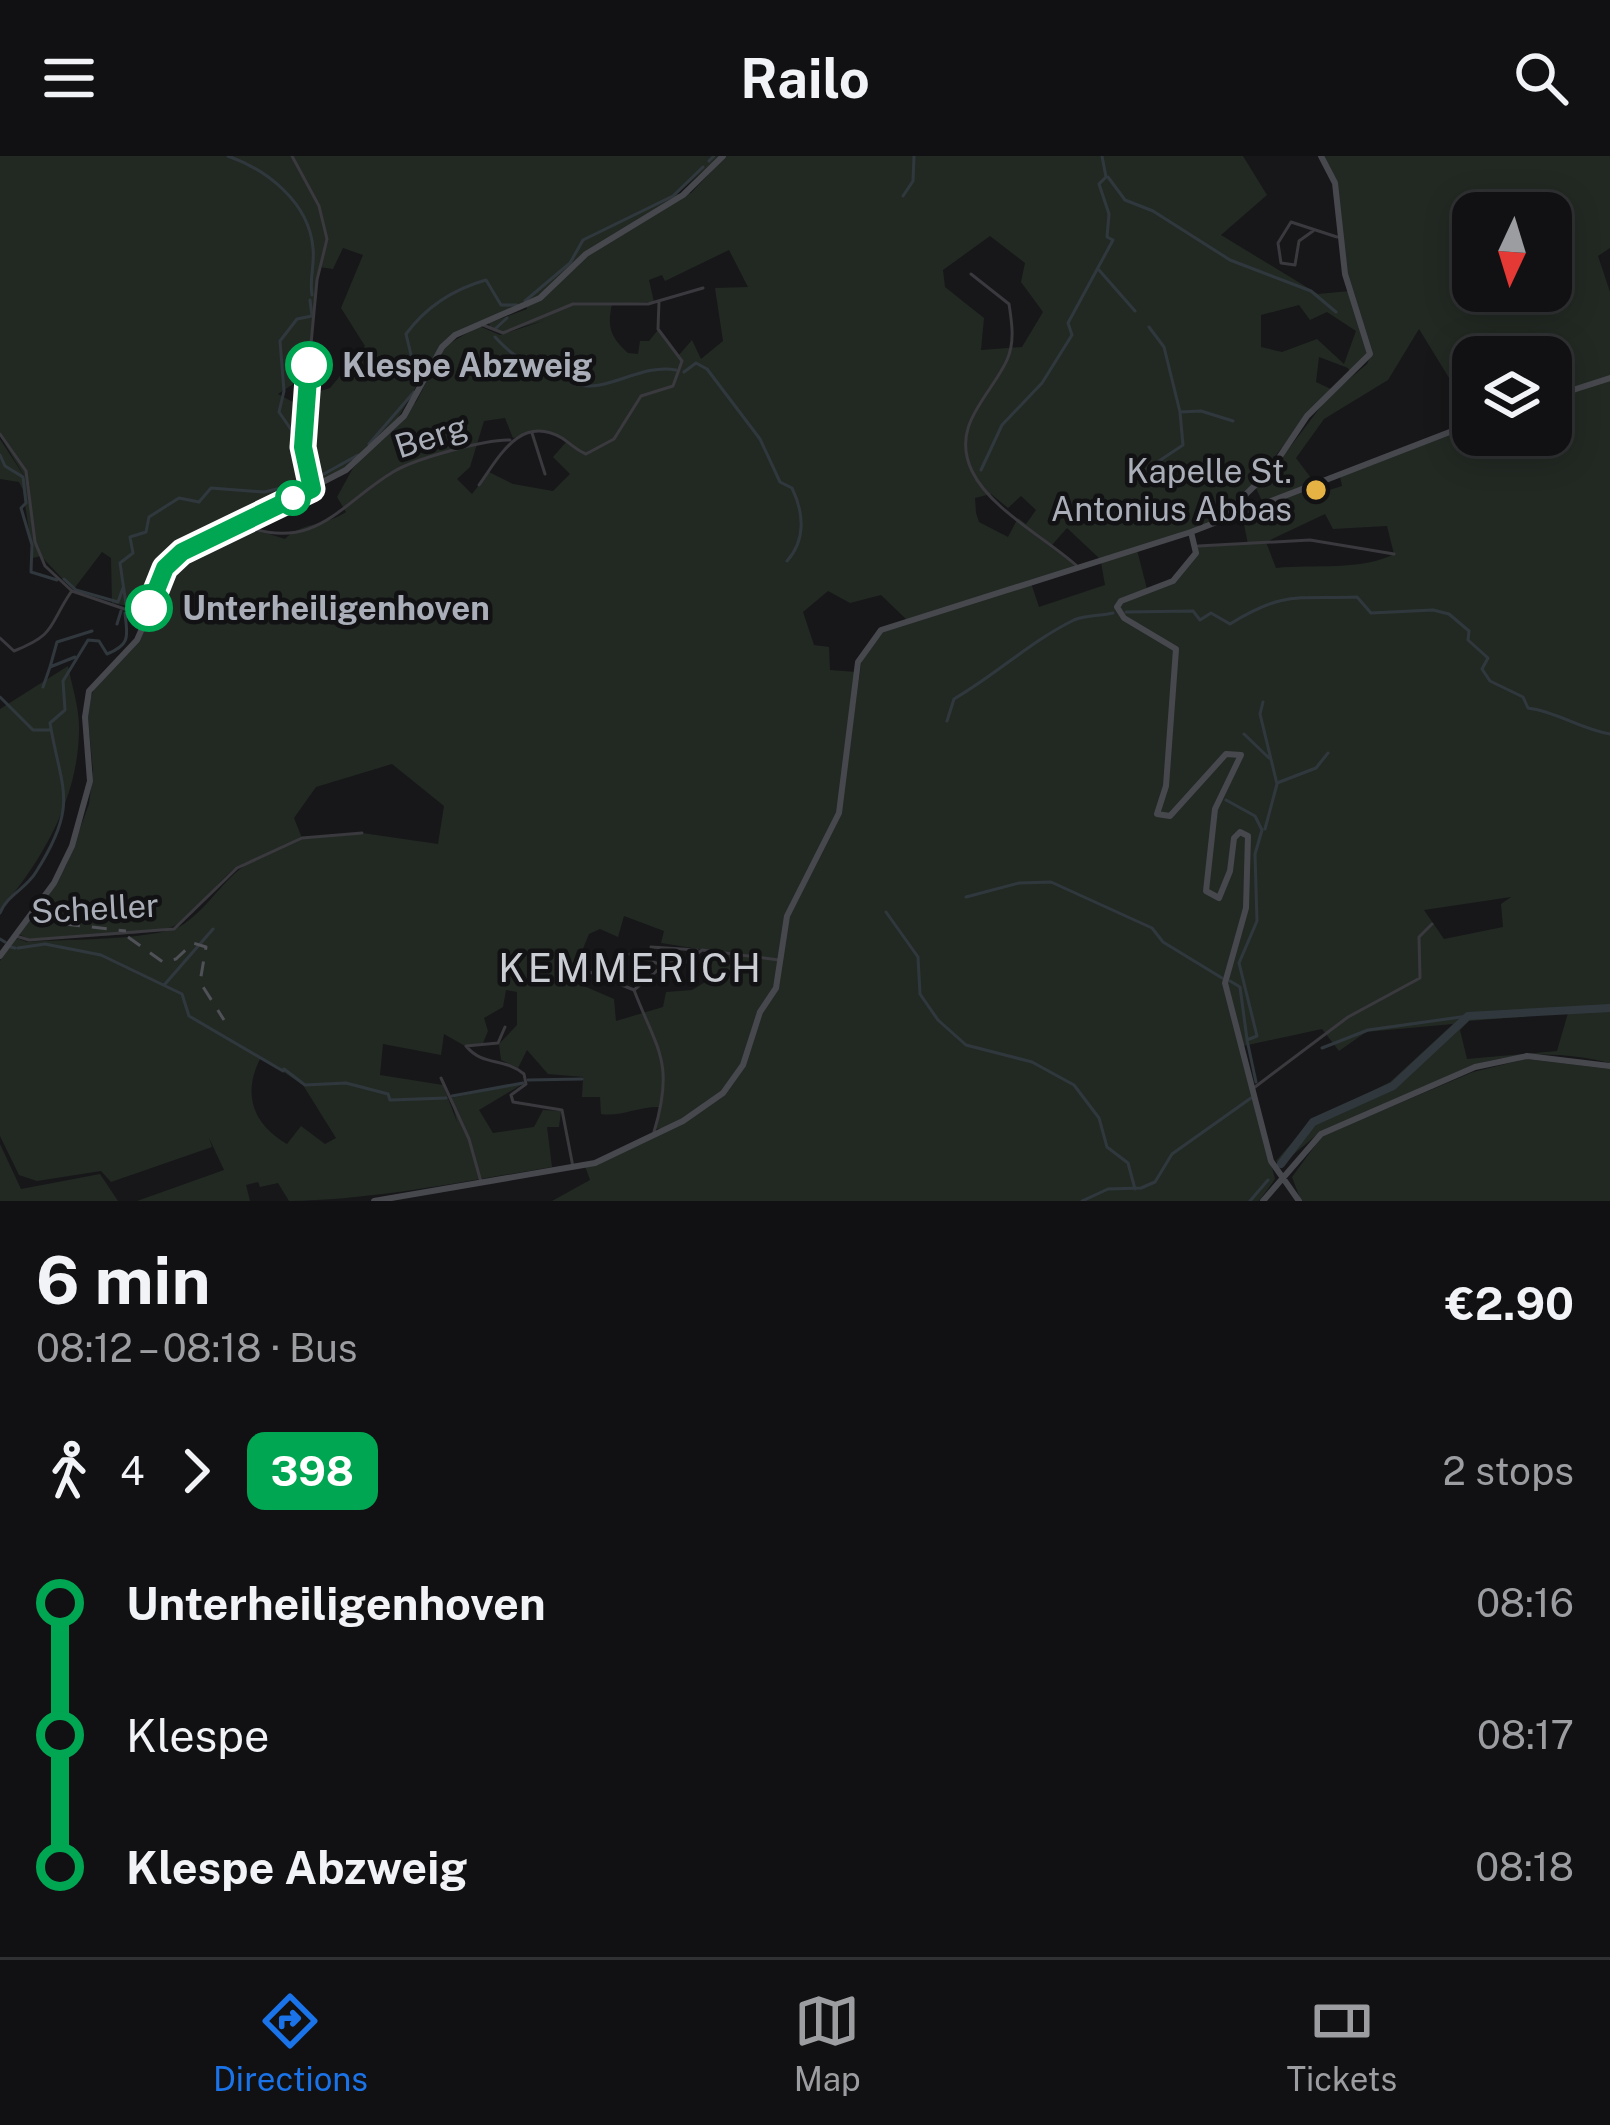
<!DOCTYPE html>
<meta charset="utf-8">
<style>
:root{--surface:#111113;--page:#1e1f21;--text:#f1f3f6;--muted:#9c9da0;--line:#303133;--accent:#1a73e8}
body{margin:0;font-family:"Public Sans",sans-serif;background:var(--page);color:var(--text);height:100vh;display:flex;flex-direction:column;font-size:45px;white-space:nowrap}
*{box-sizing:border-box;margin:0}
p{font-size:39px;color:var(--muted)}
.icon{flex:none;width:66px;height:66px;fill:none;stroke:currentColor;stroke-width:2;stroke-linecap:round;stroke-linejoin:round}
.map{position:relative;height:1045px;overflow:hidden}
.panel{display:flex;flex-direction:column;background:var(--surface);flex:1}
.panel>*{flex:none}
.badge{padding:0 24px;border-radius:18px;font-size:42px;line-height:78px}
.needle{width:78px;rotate:184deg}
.buttons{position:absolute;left:1452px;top:36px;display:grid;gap:24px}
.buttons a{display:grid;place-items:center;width:120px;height:120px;border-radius:24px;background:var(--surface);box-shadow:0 6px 30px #0003,0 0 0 3px var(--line);font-size:60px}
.map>.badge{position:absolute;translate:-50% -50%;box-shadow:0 0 0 6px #fff}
.legs{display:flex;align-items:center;gap:18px;height:132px;padding:0 36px;font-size:39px}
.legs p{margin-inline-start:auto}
.overview{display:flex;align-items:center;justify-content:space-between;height:204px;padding:0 36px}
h1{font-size:66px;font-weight:700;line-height:90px}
ul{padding:0 36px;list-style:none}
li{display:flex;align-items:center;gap:42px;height:132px;font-size:45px}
li i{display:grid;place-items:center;width:18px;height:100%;margin:0 15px;background:currentColor}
li i::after{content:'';width:30px;height:30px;margin:-15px;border:9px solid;border-radius:50%;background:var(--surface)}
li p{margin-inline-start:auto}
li:first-child i{background:linear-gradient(#0000 50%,currentColor 0)}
li:last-child i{background:linear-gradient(currentColor 50%,#0000 0)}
header{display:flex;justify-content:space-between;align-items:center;height:156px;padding:0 36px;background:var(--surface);font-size:54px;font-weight:700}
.tabs{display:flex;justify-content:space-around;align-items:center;height:168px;border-top:3px solid var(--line);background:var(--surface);font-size:33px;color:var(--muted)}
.tabs a{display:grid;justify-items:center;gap:6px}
.tabs .current{color:var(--accent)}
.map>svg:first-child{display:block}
</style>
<header><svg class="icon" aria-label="menu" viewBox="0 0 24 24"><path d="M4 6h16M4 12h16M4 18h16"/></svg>Railo<svg class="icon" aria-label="search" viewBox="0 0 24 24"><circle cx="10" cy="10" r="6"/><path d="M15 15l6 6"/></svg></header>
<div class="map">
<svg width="1610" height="1045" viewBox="0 0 1610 1045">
<rect width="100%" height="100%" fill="#171719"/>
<!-- green -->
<path fill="#222923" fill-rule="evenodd" d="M 0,0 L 720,0 L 677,38 L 691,37 L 726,0 L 1243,0 L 1267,39 L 1221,79 L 1318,138 L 1350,135 L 1369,198 L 1351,219 L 1348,212 L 1319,201 L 1316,226 L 1335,235 L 1367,208 L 1371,198 L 1346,118 L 1336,27 L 1322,0 L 1610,0 L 1610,92 L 1598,100 L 1610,136 L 1610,220 L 1551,239 L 1551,201 L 1473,201 L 1473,261 L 1419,173 L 1388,224 L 1324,263 L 1296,302 L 1314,326 L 1263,347 L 1255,330 C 1283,303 1308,267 1331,237 C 1288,275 1262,327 1217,364 C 1194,382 1129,393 1100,403 L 1067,372 L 1052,389 L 1077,411 L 907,464 L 881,439 L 850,447 L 828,435 L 803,456 L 814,489 L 829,491 L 830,514 L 856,516 L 839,657 L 786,759 L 775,831 L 754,868 L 744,906 L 761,856 L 777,832 L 789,761 L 840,657 L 863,495 L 882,475 L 1031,427 L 1039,451 L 1105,429 L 1101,406 L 1137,394 L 1147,433 L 1122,445 L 1173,426 L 1198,391 L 1248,388 L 1242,359 L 1305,334 L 1310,340 L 1342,330 L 1340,320 L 1473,268 L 1473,279 L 1551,279 L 1551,242 L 1610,223 L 1610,907 C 1563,896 1520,895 1473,909 L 1320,976 L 1281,1009 L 1276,1005 L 1309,967 L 1390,926 L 1453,868 L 1366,876 L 1339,895 L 1322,873 L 1243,890 L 1226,833 L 1275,1023 L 1259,1045 L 552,1045 L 590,1024 L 585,1010 L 667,972 L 655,973 L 664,927 L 660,951 C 639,950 621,961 601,958 L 600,941 L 582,941 L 583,921 L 548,918 L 527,894 L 518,912 L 501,904 L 499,888 L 517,869 L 517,836 L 506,834 L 503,851 L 484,862 L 488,875 L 483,887 L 465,890 L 444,878 L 441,899 L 383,888 L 380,919 L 443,929 L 457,966 L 451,942 L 526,926 L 479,954 L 493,977 L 534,971 L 543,954 L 561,955 L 559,971 L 547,971 L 552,1011 C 466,1025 374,1044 289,1045 L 278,1027 L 260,1031 L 258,1026 L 246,1029 L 250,1045 L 137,1045 L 224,1014 L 209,982 L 212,991 L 111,1026 L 101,1015 L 37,1025 L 19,1019 L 0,980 L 0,805 L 16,782 L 27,786 C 62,783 159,785 184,768 C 211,749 224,721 253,704 C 219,713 207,753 176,769 C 151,782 61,780 28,783 L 19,778 L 66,710 L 89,648 L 93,615 L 87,552 L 98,522 L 139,485 L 169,410 L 241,369 L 285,383 C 300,367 327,369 346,356 L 337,341 L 353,312 L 416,246 L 445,190 L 479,170 L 500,179 L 546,164 L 505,176 L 490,172 L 489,167 L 527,153 L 526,148 L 456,176 L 434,200 L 395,267 L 346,312 L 313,328 L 303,294 L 307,332 L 181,395 L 165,410 L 148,454 L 112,447 L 111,402 L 102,396 L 73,434 L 41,400 L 33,402 L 23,334 L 19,326 L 0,323 L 0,283 L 31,331 L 0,280 ZM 1473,57 L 1551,57 L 1551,135 L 1473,135 ZM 990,80 L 1025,107 L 1021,126 L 1043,156 L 1022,191 L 981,194 L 984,162 L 945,131 L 943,114 ZM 343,92 L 363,99 L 341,152 L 365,190 L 330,232 L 307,239 L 304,267 L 304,252 L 278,238 L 307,219 L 319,111 L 333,113 ZM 729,94 L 748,131 L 715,132 L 723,185 L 701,203 L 692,184 L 679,199 L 658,174 L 649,185 L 640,185 L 638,198 L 628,197 C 610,181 607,171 612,148 L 654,146 L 649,124 L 662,119 L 665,125 ZM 1299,149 L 1310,164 L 1327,156 L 1356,175 L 1344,208 L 1317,183 L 1282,196 L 1261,191 L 1261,159 ZM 505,262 L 513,282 L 542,274 L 567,285 L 553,301 L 570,318 L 553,335 L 513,328 L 489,316 L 472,338 L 457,323 L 470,311 L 484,265 ZM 991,338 L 1008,352 L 1021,340 L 1036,354 L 1026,368 L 1018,362 L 1008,381 L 979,366 L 976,357 L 975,342 ZM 1325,358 L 1333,373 L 1387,370 L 1394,398 C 1362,415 1314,408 1276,412 L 1266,386 ZM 392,608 L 444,650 L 438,688 L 362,677 L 302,682 L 294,662 L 316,631 ZM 1511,741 L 1501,748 L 1503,771 L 1444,783 L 1424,754 ZM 624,760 L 664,775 L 661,787 L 705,794 L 712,822 L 692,834 L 666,836 L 663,851 L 616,865 L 614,843 L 570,824 L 589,778 L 600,773 L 618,781 ZM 1568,857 L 1557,895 L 1467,903 L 1460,874 L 1469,865 ZM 261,901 L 303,929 L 336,982 L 325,988 L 301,970 L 287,988 C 252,968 242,937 261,901 Z
M 68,510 C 72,530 80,554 79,575 C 78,643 42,705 0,754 L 0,553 Z
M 1526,903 L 1610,913 L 1610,1045 L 1301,1045 L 1292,1021 L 1322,980 L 1473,916 Z
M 0,988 L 21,1033 L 100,1018 L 118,1045 L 0,1045 Z"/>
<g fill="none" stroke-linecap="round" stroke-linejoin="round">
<!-- stream -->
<path stroke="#30383e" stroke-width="3" d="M 228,0 C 267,14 309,46 313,92 C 315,109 309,123 312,139
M 709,5 L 714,0
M 1108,21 L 1125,44 L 1153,55 L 1230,104 L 1311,135 L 1336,156
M 903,40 L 913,25 L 914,0
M 1099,114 L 1135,155
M 525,145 L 570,107 L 583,84 L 673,40 L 703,11
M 1149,171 L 1164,191 L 1180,256 L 1201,255 L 1233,265
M 495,173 L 507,162
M 495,181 C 522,210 528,205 560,216 C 566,218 569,226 575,228 C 607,238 640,207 676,214
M 684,216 L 696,207 L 707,213 L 760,283 L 780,326 L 792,332 C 804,357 806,384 787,405
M 418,228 L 406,178 C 426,151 454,133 486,124 L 501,149 L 517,149
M 299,285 L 279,256 L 284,235 L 280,185 L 297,163 L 312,160 L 310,144
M 369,288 L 414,236
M 0,299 L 5,310 L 23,321 L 26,347 L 21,352 L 32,389 L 31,416 L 57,424
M 1147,313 L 1183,289 L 1180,256
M 981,314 L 1002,269 L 1042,227 L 1072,179 L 1068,167 L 1113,84 L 1107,81 L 1109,58 L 1099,28 L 1106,21 L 1102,0
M 313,324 L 358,299
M 64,423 L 76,434 L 118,446 L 123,432
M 126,448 L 120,407 L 133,397 L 130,381 L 146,376 L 149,361 L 179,342 L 199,346 L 211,332 L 264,336 L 308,326
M 1126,456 L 1193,455 L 1200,464 L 1211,457 L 1230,468 C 1284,435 1295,443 1357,441 L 1371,457 L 1433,454 L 1449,458 L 1469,475 L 1468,484 L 1488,502 L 1482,513 L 1490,525 L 1523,541 L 1528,552 C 1558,556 1580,573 1610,578
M 117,468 L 121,455
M 50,511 L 57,486 L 92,475
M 43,531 L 50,511 L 75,501
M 0,541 L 33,574 L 50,574
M 1263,546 L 1260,558 L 1277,628 L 1265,673
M 947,565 L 954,543 C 997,518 1031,485 1074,464 C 1086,459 1101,460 1113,457
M 1244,578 L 1269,602
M 1277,627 L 1316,612 L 1328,597
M 1226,644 L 1255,660 L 1262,674 L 1255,698 L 1257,765 L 1239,807 L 1257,880 L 1247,884 L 1256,926
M 966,741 L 1019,727 L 1051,726 L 1152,772 L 1163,786 L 1222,822
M 886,756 L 918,801 L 920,838 L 938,864 L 966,889 L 1032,906 L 1074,929 L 1099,962 L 1107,991 L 1128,1007 L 1135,1033
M 0,757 C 7,739 26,733 36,716 C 80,647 61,634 50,567 L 65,554 L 63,525 L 88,484 L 99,485 L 107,498 C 132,488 127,479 125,457
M 0,783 L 5,786
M 11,791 L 15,792
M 18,792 L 45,788 L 101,799 L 182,838 L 189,860 L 283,915
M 1230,825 L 1240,831 L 1247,883
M 165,828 L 213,773
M 1322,892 L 1368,874 L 1468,860
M 284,913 L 305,929 L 346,927 L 388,938 L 390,944 L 446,942
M 528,924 L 582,923
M 452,940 L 523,927
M 1082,1045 L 1108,1033 L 1141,1032 L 1155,1026 L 1172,998 L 1251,942
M 1250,1045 L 1268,1024"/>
<!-- river -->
<path stroke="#30383e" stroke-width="8" d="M 1281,1008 L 1313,966 L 1393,930 L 1468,860 L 1610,852"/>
<!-- street -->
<path stroke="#39393e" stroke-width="3" d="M 292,0 L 319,50 L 327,83 L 317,124 L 303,273 L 311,329
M 1313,75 L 1299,85 L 1295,109 L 1281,107 L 1278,87 L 1291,66 L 1337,81
M 971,118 L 1009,148 C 1012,167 1015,186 1007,204 C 990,241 950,269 972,315 C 990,353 1046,382 1077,410
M 483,169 L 503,177 L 573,148 L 648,148 L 703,132
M 532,277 L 545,318
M 0,278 L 26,315 L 35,386 L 45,410 L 72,435 L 145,460
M 479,329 C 499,301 520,258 562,282 C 571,288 576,294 586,298 L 614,283 L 641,240 L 673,230 L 682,205 L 658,173 L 659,145
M 245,370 C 316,396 341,347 393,316 C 414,303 486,283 510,284
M 1198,390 L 1310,384 L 1394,398
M 0,482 L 14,495 C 57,478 48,470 71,436
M 16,780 L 29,784 L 174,773 L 237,712 L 302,682 L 362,677
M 651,791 L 697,794
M 630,798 L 662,809
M 575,810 L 634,834
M 505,871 L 498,887 L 466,890 C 483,911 504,901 524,918 L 526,928 L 511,939 L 513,946 L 562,954 L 573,1011
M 441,922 L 469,983 L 481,1026
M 1255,931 L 1348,861 L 1420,822 L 1419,781 L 1432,768
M 654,976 C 675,906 657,894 634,834 L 666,807 L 686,806 L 702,794 L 779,804"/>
<!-- secondary -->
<path stroke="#47484e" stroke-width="6" d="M 1551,241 L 1610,222
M 1218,365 L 1270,315 L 1307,260 L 1370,198 L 1345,118 L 1335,27 L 1321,0
M 1191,376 L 1196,397 L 1173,425 L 1121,445 L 1117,451 L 1124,462 L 1176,493 L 1166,630 L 1157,658 L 1170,660 L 1226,598 L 1241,599 L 1215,653 L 1206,735 L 1219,742 L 1230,715 L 1234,682 L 1240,676 L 1248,680 L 1246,752 L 1225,827 L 1271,1005 L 1299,1045
M 0,800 L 54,727 L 72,690 L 90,625 L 85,561 L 89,535 L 137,484 L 172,404 L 346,314 L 404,260 L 442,191 L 455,179 L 540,142 L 586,98 L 683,39 L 723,0
M 374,1045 L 595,1007 L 683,965 L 723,937 L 743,909 L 760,856 L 776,832 L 787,760 L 839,657 L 858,506 L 881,474 L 1191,376 L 1473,267
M 1263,1045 L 1321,978 L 1475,911 L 1527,900 L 1610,910"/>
<!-- rail -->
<path stroke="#505157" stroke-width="3" stroke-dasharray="15 12" stroke-linecap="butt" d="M 65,768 L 126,775
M 128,781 L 163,806 L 176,803 L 193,787 L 206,791 L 200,826 L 224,864"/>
</g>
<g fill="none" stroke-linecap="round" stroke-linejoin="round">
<defs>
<path id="line-1" d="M 149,452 L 165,412 L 182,396 L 312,333 L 303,291 L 309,209"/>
</defs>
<!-- line-1 casing -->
<use href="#line-1" stroke="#fff" stroke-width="27"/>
<!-- line-1 -->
<use href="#line-1" stroke="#00a651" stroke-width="18"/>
</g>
<!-- markers -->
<g fill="#fff" stroke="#00a651" stroke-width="6">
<circle cx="309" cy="209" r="21"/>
<circle cx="293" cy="342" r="15"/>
<circle cx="149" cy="452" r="21"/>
</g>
<circle fill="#e6b243" stroke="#121214" stroke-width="4.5" cx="1316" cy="334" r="12"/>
<g text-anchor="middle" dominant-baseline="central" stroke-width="9" stroke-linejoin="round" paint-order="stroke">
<!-- stop labels -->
<g font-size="33" font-weight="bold" fill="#aaaeb8" stroke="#121214" text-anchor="start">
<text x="342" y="209">Klespe Abzweig</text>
<text x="182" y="452">Unterheiligenhoven</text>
</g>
<!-- street labels -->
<g font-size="33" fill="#aaaeb8" stroke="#121214">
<text transform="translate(431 280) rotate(-18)">Berg</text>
<text transform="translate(95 752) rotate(-3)">Scheller</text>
</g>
<!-- poi labels -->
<g font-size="33" fill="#aaaeb8" stroke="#121214" text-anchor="end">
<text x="1292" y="315">Kapelle St.<tspan x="1292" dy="38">Antonius Abbas</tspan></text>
</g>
<!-- quarter labels -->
<g font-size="39" letter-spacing="3" fill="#cbcdd4" stroke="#121214">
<text x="631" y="812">KEMMERICH</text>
</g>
</g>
</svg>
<div class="buttons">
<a><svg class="needle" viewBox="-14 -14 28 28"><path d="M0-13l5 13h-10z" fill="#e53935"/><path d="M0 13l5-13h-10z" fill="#9c9da0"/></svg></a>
<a><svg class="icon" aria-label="layers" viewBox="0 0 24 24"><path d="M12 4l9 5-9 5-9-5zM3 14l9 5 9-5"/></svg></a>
</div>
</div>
<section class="panel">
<div class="overview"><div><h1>6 min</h1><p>08:12 – 08:18 · Bus</p></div><b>€2.90</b></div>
<div class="legs"><svg class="icon" aria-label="walk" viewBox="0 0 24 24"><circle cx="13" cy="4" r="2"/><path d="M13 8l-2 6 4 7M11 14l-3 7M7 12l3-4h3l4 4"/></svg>4<svg class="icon" aria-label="forward" viewBox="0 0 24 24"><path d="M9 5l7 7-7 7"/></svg><b class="badge" style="background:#00a651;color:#fff">398</b><p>2 stops</p></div>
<ul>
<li><i style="color:#00a651"></i><b>Unterheiligenhoven</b><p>08:16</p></li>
<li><i style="color:#00a651"></i><span>Klespe</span><p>08:17</p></li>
<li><i style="color:#00a651"></i><b>Klespe Abzweig</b><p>08:18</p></li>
</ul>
</section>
<nav class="tabs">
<a class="current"><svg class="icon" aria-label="directions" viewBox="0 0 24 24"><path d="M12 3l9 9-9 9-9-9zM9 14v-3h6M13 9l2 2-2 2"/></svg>Directions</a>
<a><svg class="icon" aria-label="map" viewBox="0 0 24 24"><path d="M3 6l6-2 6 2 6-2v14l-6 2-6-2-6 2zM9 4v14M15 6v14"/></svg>Map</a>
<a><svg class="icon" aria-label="tickets" viewBox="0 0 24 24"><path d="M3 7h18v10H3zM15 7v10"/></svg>Tickets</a>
</nav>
